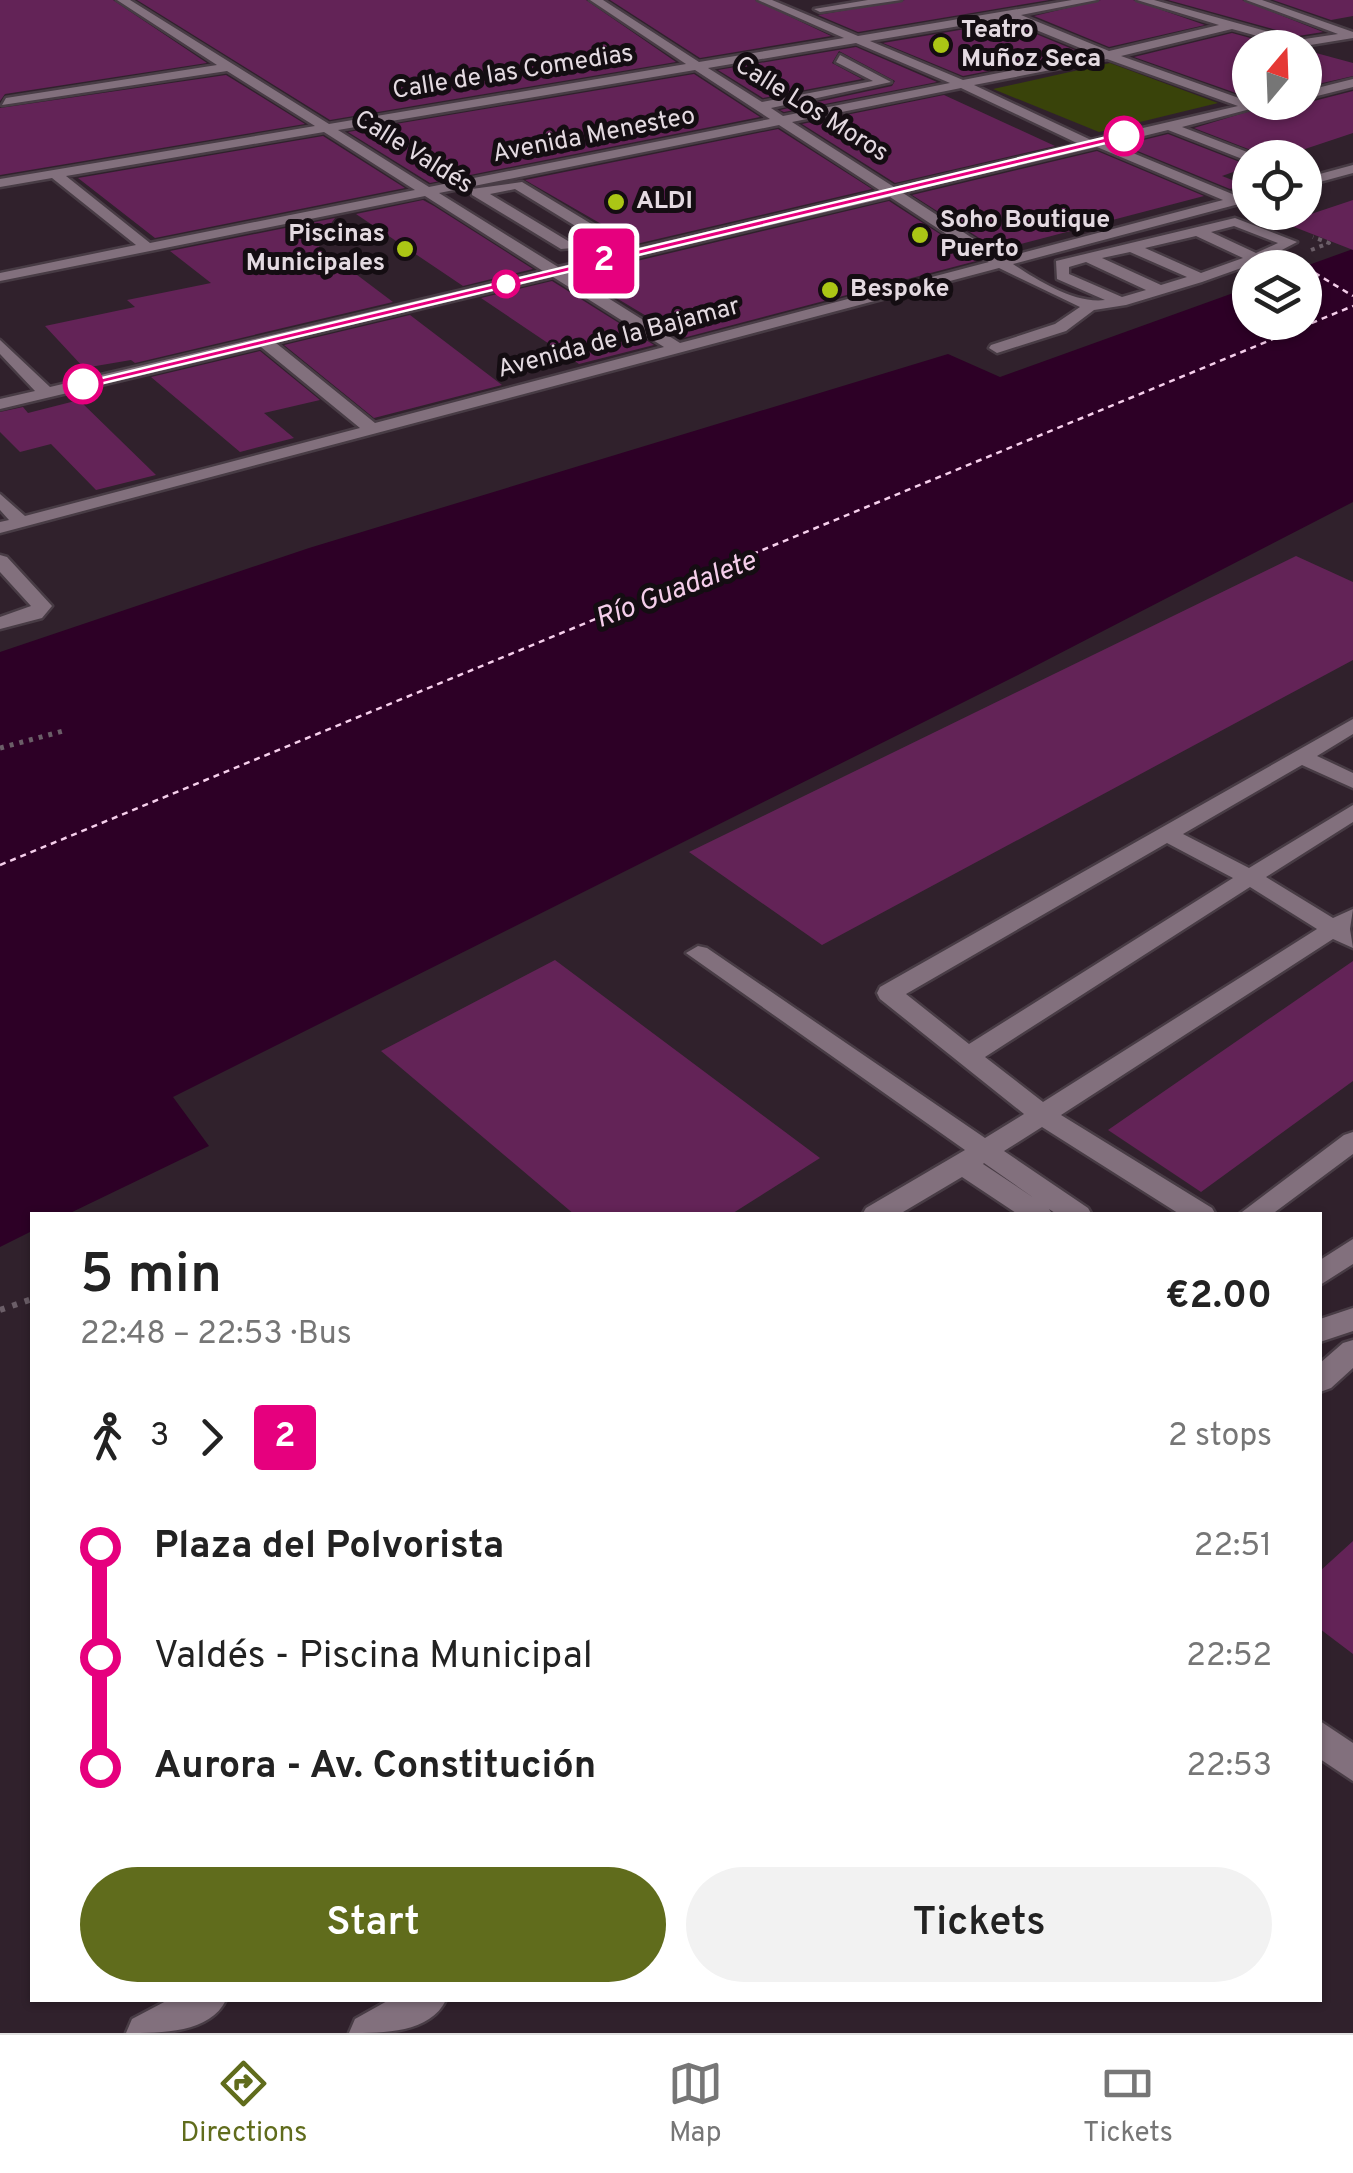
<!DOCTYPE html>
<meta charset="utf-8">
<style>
:root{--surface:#fff;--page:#f2f2f2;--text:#222;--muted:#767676;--line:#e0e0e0;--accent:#606c1c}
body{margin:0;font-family:Overpass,sans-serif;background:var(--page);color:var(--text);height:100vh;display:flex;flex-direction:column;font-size:38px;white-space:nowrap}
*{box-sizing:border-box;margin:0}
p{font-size:32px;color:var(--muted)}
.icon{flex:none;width:55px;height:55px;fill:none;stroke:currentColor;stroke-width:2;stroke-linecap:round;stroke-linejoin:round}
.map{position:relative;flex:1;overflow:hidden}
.panel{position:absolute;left:30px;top:1212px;width:1292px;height:790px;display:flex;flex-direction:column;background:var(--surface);border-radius:0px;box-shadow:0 2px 8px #0004}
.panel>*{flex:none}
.badge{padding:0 20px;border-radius:8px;font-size:35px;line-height:65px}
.needle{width:65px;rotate:19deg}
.tools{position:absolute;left:1232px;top:30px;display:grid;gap:20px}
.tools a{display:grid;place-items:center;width:90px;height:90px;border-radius:50%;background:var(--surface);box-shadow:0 2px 8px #0004;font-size:50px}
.map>.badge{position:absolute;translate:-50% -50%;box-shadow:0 0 0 5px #fff}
.legs{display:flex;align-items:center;gap:15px;height:110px;padding:0 50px;font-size:32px}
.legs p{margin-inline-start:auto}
.head{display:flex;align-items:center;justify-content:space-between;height:170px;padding:0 50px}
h1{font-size:55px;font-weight:600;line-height:75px}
.primary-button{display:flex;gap:20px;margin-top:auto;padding:20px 50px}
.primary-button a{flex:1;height:115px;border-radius:60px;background:var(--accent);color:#fff;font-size:40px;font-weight:600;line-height:115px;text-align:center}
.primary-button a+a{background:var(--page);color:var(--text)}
ul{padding:0 50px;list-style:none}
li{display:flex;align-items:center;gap:35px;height:110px;font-size:38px}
li i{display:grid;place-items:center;width:15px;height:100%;margin:0 12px;background:currentColor}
li i::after{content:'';width:25px;height:25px;margin:-12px;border:8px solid;border-radius:50%;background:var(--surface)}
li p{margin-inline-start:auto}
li:first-child i{background:linear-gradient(#0000 50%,currentColor 0)}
li:last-child i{background:linear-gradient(currentColor 50%,#0000 0)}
.tab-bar{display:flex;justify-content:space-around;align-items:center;height:140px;border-top:2px solid var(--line);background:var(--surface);font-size:28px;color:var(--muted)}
.tab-bar a{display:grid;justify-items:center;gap:5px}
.tab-bar .on{color:var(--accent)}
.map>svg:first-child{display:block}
</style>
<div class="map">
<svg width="1353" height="2033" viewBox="0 0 1353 2033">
<rect width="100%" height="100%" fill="#30212c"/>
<!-- green -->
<path fill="#39430a" d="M 1110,63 L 1218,103 L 1099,132 L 993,89 Z"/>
<!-- water -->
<path fill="#2d0026" d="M 1353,249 L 1353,502 L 1018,675 L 173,1097 L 209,1146 L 66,1215 L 32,1215 L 32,1231 L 0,1247 L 0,652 L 309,548 L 948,354 L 1000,377 L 1250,287 L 1250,322 L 1305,322 L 1303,267 Z"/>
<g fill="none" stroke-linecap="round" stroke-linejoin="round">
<!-- ferry -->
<path stroke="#f5ceeb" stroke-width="2.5" stroke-dasharray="6 5" stroke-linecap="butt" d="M 1305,267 L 1353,296
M 0,865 L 1353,306"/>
</g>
<!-- building -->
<path fill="#632357" d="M 0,0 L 113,0 L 207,63 L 5,94 L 0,101 Z
M 137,0 L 586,0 L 676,62 L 330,120 Z
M 610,0 L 755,0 L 831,36 L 700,58 Z
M 905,0 L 1049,0 L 858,32 L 818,15 Z
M 1101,0 L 1133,0 L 1205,25 L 1109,47 L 1034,16 Z
M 1168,0 L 1242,0 L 1323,32 L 1298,36 Z
M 1273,0 L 1353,0 L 1353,16 L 1331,20 Z
M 1007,22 L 1082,53 L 963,76 L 883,43 Z
M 1232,33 L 1286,48 L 1250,48 L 1250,98 L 1134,57 Z
M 856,47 L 937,82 L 784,112 L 780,110 L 892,86 L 895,81 L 839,51 L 832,63 L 862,79 L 763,98 L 718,70 Z
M 1305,50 L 1353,63 L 1353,76 L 1305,87 Z
M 694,74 L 760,117 L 430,183 L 348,132 Z
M 226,75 L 305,124 L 0,175 L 0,108 Z
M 1353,91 L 1353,133 L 1278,158 L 1258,158 L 1256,152 L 1194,128 L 1280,102 L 1306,103 Z
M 944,95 L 1055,146 L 895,183 L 802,124 Z
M 778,129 L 872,189 L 636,244 L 525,180 Z
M 1168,134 L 1250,166 L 1222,176 L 1245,185 L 1230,189 L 1123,145 Z
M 323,136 L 405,188 L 155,238 L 78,178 Z
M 1097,151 L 1204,196 L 998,250 L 912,195 Z
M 423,200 L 434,206 L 533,269 L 463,286 L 356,214 Z
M 1353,200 L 1353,250 L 1284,223 Z
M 889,201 L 980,260 L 683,338 L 578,275 Z
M 335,218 L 316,244 L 393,302 L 135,363 L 131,360 L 84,368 L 45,326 L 135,307 L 127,300 L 211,283 L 170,251 Z
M 552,281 L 654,345 L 579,364 L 481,298 Z
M 410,315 L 502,385 L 374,418 L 284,345 Z
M 260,351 L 320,400 L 264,413 L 294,438 L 240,452 L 151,377 Z
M 79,400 L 156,475 L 96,490 L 51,444 L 20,452 L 0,432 L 0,412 L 23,407 L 28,413 Z
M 1296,556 L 1353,582 L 1353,660 L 822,945 L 689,852 Z
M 555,960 L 820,1158 L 730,1215 L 575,1215 L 381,1051 Z
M 1353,961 L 1353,1081 L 1201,1192 L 1108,1130 Z
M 1353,1541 L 1353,1654 L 1320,1629 L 1320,1571 Z"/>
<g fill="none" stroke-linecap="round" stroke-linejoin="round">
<defs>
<path id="minor" d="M 117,0 L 130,0 L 329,124 L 686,64 L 590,0 L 603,0 L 699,62 L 844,38 L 758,0 L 772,0 L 858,36 L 1072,0 L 1097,0 L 1021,15 L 1109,51 L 1219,25 L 1137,0 L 1154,0 L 1298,40 L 1338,34 L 1246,0 L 1262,0 L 1353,32 L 1353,38 L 1298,47 L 1232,29 L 1121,56 L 1250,102 L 1277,102 L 1182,127 L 1255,155 L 1250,162 L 1168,130 L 1111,144 L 1237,196 L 1250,193 L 1250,201 L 1013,264 C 1037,280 1075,304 1105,300 L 1057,279 L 1056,261 L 1235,218 L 1297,242 L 1261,261 L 1202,282 L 1126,305 L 1094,310 L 1066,331 L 997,353 L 989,348 L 991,345 L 1055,324 L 1080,307 L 999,268 L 0,533 L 0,522 L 9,520 L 0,510 L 0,494 L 25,516 L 360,428 L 261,347 L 0,409 L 0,399 L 35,391 L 0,354 L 0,340 L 50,387 L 543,271 L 425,196 L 0,281 L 0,273 L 136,245 L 52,178 L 0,187 L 0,179 L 315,126 L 227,71 L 2,105 L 6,98 L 217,65 ZM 1007,18 L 1095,54 L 963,80 L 870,41 ZM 856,43 L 950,83 L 783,116 L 771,108 L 891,82 L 840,55 L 836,62 L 873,81 L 762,102 L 708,68 ZM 1107,59 L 1238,106 L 1091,140 L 974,85 ZM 695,70 L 770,119 L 429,187 L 338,130 ZM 961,88 L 1079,144 L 894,187 L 792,122 ZM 779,125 L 881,191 L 633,249 L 522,182 L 472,189 L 472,195 L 561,249 L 607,245 L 619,253 L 558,267 L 439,193 ZM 324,132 L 415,190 L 150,243 L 66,176 ZM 1097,147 L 1223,200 L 1003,258 L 903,193 ZM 515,189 L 595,238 L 568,241 L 490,194 ZM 890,197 L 989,262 L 680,343 L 568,273 ZM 1234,226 L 1278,243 L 1256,253 L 1211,232 ZM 1196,236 L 1243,258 L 1201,273 L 1145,248 ZM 1130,252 L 1187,277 L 1161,285 L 1102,258 ZM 1086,262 L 1146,290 L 1122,297 L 1069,274 L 1069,267 ZM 553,277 L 664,347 L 375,423 L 276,343 Z
M 868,0 L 901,0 L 820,12 L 814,9 Z
M 1353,79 L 1353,87 L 1305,99 L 1305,91 Z
M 1353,165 L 1353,173 L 1305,186 L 1305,178 Z
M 0,555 L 7,557 L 52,606 L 42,618 L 0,629 L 0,617 L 31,606 L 0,572 Z
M 1353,719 L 1353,734 L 1317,756 L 1353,773 L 1353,788 L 1302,765 L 1183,834 L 1249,868 L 1353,805 L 1353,822 L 1266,877 L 1333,918 L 1353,909 L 1350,929 L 1353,948 L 1333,939 L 1061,1115 L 1212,1208 L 1216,1215 L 1181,1215 L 1042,1127 L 1004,1151 L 1088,1208 L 1092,1215 L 1058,1215 L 1049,1209 L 1053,1215 L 1019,1215 L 962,1177 L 898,1215 L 862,1215 L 866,1208 L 965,1150 L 686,953 L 698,946 L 707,948 L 985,1138 L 1024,1114 L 880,999 L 877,993 L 880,987 ZM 1167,843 L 1233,878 L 969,1044 L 906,994 ZM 1250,887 L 1317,929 L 1043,1102 L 985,1057 ZM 984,1163 L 1034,1198 L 983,1164 Z
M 1353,1132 L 1353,1154 L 1271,1215 L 1238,1215 L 1344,1135 Z
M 1353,1239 L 1353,1264 L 1320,1285 L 1320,1260 Z
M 1353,1308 L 1353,1331 L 1320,1342 L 1320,1319 Z
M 1353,1340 L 1353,1368 L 1331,1388 L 1320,1392 L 1320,1363 L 1343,1343 Z
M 1320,1721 L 1353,1743 L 1353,1781 L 1320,1759 Z
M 168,2000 L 226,2000 C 210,2033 162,2033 126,2033 L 132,2019 Z
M 389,2000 L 446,2000 C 430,2033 384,2033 349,2033 L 355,2019 Z"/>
</defs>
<!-- minor casing -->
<use href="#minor" stroke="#483c45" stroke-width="5"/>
<!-- path-far2 -->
<path stroke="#6b5e68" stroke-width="4" stroke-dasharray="4 5" stroke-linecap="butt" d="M 1311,250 L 1329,243 L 1313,237"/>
<!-- path-far1 -->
<path stroke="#6b5e68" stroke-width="5" stroke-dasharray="4 6" stroke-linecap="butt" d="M 0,748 L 67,730"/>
<!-- path -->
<path stroke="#6b5e68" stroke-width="6" stroke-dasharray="5 8" stroke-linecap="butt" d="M 0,1310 L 32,1299"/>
<!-- minor -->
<use href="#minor" fill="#82707d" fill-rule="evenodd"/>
</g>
<!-- line-1 -->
<path fill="#e6007e" stroke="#fff" stroke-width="2.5" d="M 1124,133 L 1127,138 L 83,388 L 77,384 Z"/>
<!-- markers -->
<g fill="#abc615" stroke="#140d12" stroke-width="4">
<circle cx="941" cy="45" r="10"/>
<circle cx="616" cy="202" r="10"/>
<circle cx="920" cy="235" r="10"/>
<circle cx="405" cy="249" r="10"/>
<circle cx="830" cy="290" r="10"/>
</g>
<g fill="#fff" stroke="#e6007e" stroke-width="5">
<circle cx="1124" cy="136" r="18"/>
<circle cx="506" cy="284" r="12"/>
<circle cx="83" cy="384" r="18"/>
</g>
<g text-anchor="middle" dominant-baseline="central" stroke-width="10" stroke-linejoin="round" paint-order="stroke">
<!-- far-poi labels -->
<g font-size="25" font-weight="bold" fill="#e4dae1" stroke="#140d12" text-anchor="start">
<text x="961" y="31">Teatro<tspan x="961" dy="29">Muñoz Seca</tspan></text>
<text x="636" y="202">ALDI</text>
<text x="940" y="221">Soho Boutique<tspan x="940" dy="29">Puerto</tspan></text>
<text x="385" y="235" text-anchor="end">Piscinas<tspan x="385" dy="29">Municipales</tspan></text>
<text x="850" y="290">Bespoke</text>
</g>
<!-- far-street labels -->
<g font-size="25" fill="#e4dae1" stroke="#140d12">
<text transform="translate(513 73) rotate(-9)">Calle de las Comedias</text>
<text transform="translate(811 110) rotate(32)">Calle Los Moros</text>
<text transform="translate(594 136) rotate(-11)">Avenida Menesteo</text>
<text transform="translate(413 153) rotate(32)">Calle Valdés</text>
<text transform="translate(619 339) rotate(-15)">Avenida de la Bajamar</text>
</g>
<!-- far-water labels -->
<g font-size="28" font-style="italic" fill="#f5ceeb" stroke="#140d12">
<text transform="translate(676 591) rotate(-21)">Río Guadalete</text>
</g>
</g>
</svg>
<div class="tools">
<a><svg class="needle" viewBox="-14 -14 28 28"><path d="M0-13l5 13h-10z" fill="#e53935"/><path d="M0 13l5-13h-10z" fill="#767676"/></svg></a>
<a><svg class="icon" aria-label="locate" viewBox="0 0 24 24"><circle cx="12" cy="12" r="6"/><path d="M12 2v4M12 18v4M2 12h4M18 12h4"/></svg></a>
<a><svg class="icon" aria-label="layers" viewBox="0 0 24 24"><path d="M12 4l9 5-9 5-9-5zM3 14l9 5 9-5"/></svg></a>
</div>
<b class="badge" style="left:604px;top:261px;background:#e6007e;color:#fff">2</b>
<section class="panel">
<div class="head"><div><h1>5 min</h1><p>22:48 – 22:53 · Bus</p></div><b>€2.00</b></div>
<div class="legs"><svg class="icon" aria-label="walk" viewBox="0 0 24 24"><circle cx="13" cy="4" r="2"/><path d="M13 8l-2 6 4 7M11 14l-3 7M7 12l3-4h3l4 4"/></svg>3<svg class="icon" aria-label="forward" viewBox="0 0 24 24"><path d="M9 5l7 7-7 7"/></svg><b class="badge" style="background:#e6007e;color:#fff">2</b><p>2 stops</p></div>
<ul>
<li><i style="color:#e6007e"></i><b>Plaza del Polvorista</b><p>22:51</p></li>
<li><i style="color:#e6007e"></i><span>Valdés - Piscina Municipal</span><p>22:52</p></li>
<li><i style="color:#e6007e"></i><b>Aurora - Av. Constitución</b><p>22:53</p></li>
</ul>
<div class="primary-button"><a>Start</a><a>Tickets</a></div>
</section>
</div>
<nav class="tab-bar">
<a class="on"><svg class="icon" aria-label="directions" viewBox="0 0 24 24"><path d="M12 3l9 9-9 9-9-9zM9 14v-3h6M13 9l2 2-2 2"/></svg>Directions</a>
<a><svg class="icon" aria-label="map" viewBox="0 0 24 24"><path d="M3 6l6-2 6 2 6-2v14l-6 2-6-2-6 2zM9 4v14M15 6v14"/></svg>Map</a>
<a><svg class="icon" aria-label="tickets" viewBox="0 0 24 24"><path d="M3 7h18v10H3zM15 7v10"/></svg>Tickets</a>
</nav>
